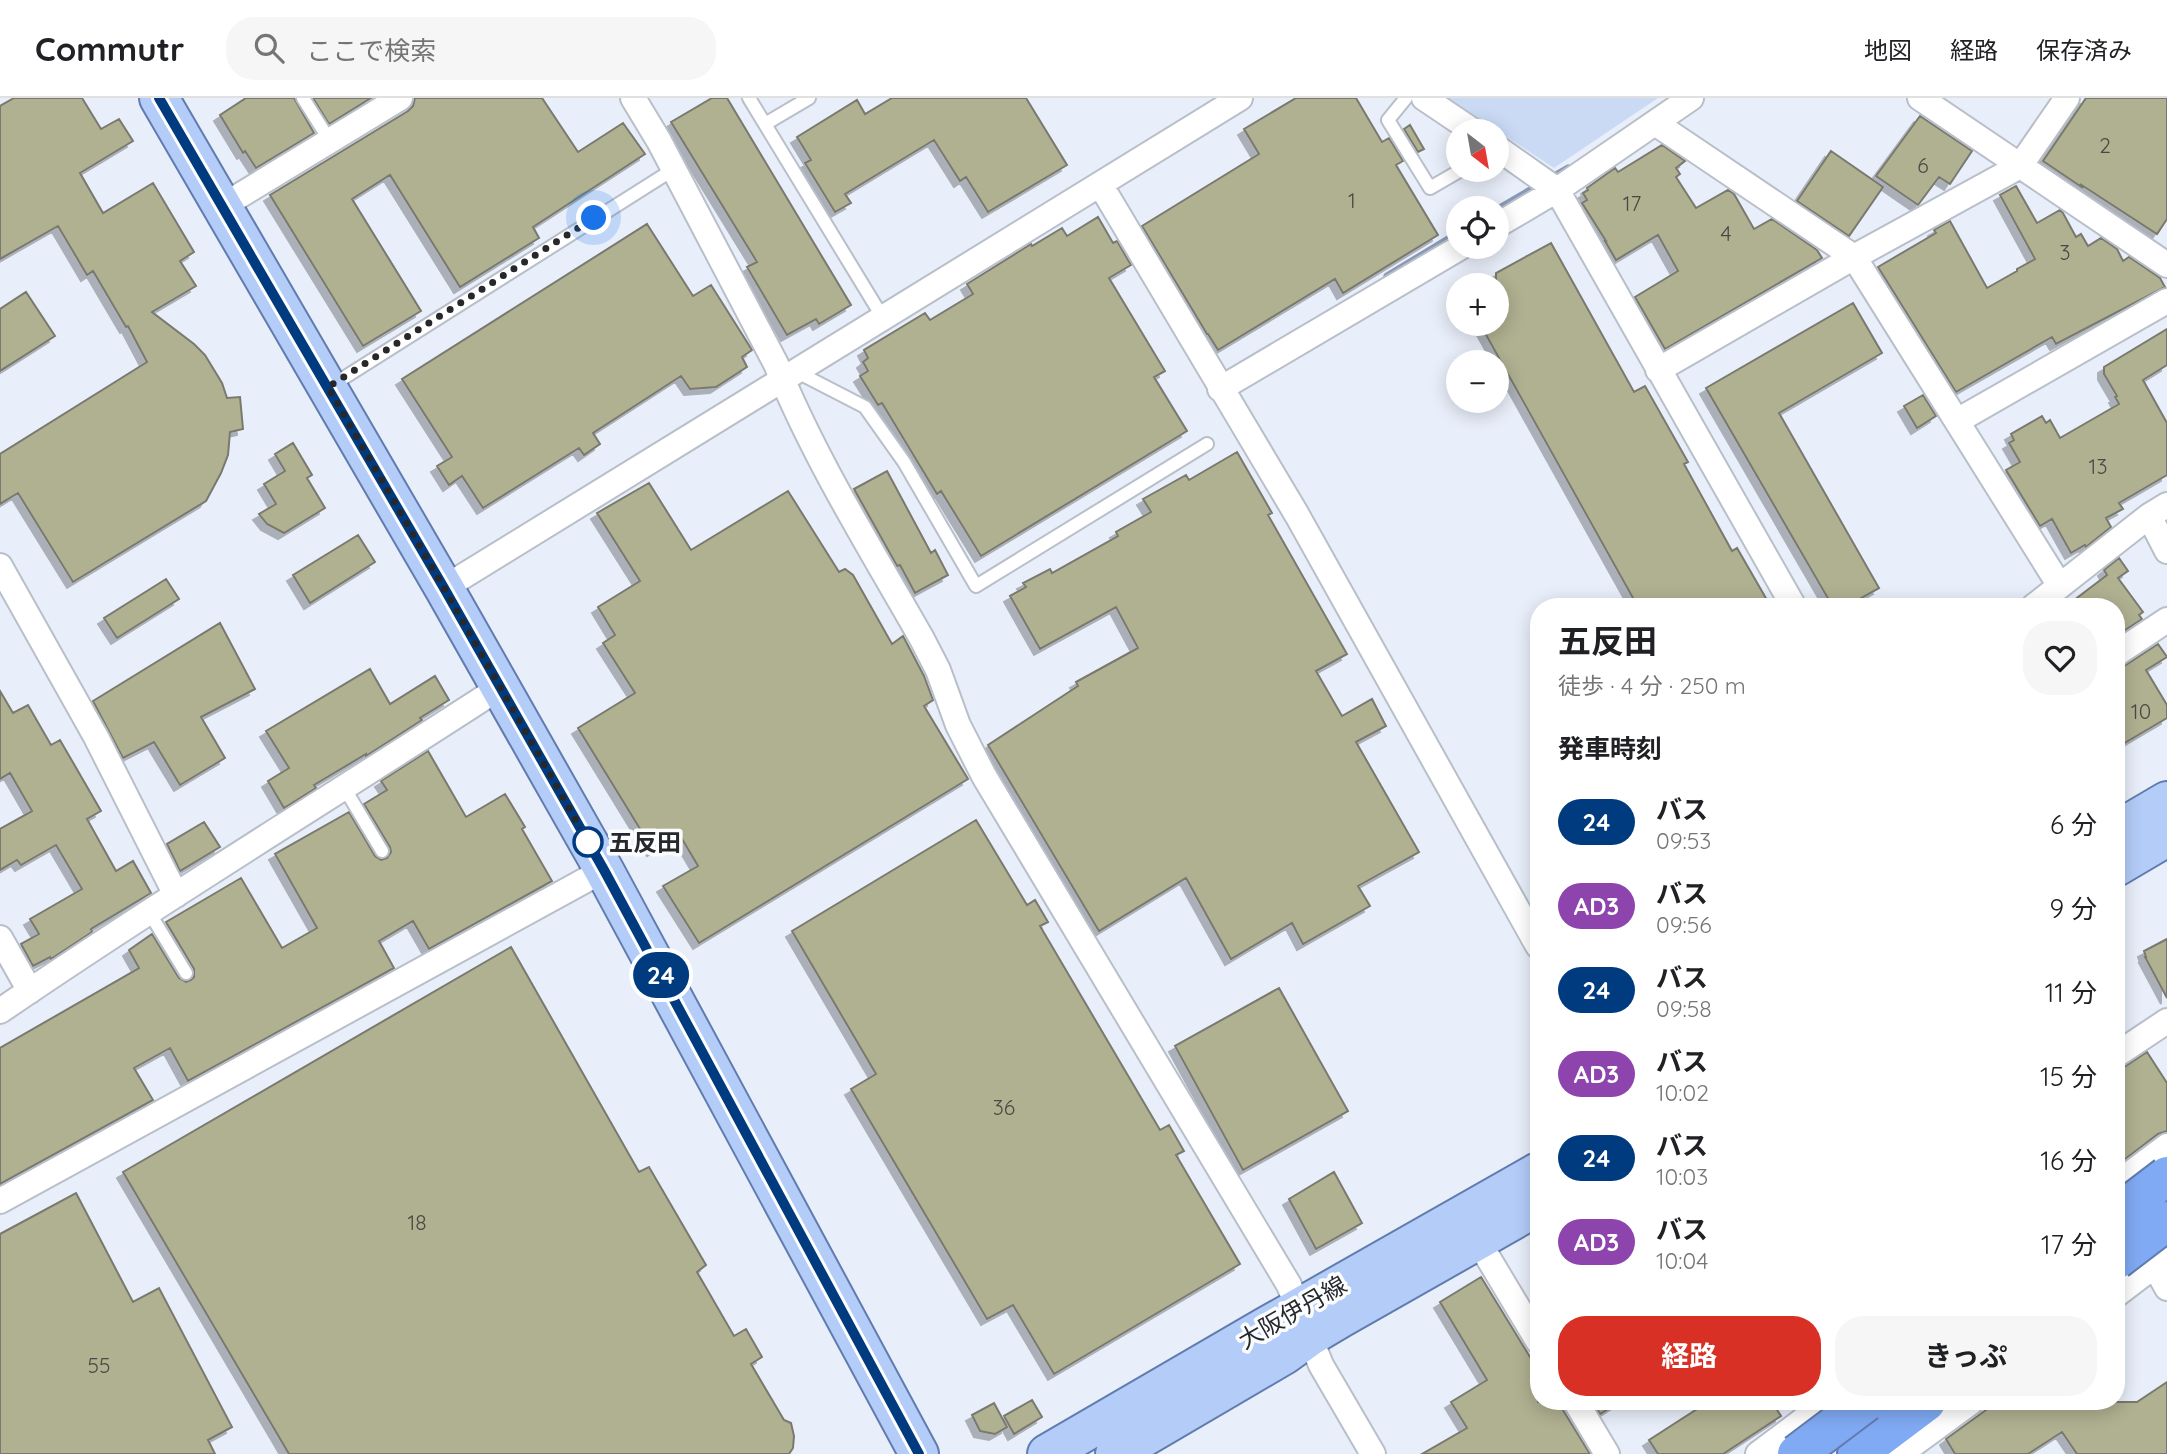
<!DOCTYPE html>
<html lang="ja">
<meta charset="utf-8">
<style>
:root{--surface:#fff;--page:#f6f6f6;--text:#202124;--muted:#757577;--line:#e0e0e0;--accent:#d93025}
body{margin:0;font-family:Quicksand,"Noto Sans JP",sans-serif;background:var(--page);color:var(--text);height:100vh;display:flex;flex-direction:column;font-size:26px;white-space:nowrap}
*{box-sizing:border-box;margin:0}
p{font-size:23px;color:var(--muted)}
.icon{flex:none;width:38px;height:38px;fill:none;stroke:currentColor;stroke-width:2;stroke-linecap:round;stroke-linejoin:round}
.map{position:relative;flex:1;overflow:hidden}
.panel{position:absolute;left:1530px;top:500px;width:595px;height:812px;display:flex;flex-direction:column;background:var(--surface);border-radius:28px;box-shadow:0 4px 18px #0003}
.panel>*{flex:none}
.badge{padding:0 14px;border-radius:23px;font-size:24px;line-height:46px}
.needle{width:46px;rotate:149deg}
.fabs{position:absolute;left:1446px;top:21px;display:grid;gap:14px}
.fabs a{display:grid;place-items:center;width:63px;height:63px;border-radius:50%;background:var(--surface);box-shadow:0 4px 18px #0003;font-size:35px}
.you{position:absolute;width:35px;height:35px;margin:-18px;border:5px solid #fff;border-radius:50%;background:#1a73e8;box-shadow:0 0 0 10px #1a73e833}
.map>.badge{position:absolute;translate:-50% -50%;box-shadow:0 0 0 4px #fff}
h2{padding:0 28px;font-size:26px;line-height:63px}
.round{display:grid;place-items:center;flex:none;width:74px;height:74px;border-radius:28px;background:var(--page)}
.headline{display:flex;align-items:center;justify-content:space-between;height:119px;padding:0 28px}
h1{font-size:33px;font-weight:700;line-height:52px}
.cta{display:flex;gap:14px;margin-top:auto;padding:14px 28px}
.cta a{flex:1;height:80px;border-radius:28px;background:var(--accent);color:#fff;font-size:28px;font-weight:700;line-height:80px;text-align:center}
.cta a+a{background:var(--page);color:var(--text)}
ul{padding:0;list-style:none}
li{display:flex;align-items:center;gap:21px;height:84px;padding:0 28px}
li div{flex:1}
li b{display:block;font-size:26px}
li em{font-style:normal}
li .badge{min-width:77px;font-weight:700;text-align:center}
header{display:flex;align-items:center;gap:42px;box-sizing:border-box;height:98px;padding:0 35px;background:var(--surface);border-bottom:2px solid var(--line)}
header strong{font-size:33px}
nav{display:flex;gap:38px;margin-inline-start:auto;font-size:24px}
.search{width:490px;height:63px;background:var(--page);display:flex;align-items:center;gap:18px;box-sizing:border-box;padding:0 24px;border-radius:28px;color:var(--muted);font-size:26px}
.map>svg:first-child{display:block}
</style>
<header>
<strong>Commutr</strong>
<div class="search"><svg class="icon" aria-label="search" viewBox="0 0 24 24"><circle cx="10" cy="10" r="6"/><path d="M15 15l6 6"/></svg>ここで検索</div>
<nav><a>地図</a><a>経路</a><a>保存済み</a></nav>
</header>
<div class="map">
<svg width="2167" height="1356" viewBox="0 0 2167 1356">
<defs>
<filter id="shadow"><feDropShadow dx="-6" dy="6" stdDeviation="0" flood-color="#0004"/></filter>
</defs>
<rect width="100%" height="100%" fill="#e9effa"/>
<!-- green -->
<path fill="#cadaf5" d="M 1448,0 L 1658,0 L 1554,70 Z"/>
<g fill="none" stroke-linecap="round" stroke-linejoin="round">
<!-- stream -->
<path stroke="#8999b5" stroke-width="7" d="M 1496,112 L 1568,70
M 1387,178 L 1458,135"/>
</g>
<!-- building -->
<path fill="#b0b191" stroke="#79796f" stroke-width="2" filter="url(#shadow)" d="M 14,0 L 82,0 L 101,31 L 119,21 L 133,43 L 80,75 L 103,115 L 153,85 L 194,154 L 180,163 L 196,188 L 152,214 L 194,246 L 205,257 L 222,285 L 227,300 L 240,299 L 243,331 L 230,334 L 228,357 L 221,375 L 206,403 L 73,484 L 18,395 L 0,406 L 0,356 L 147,264 L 128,228 L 126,229 L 93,173 L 87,177 L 58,128 L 0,161 L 0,8 Z
M 246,0 L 294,0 L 314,35 L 256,70 L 245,53 L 243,55 L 220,17 Z
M 313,0 L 371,0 L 329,26 Z
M 415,0 L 542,0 L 578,54 L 623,25 L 645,56 L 533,129 L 539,140 L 460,189 L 390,77 L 352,101 L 421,213 L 363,248 L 270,97 L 408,13 L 413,8 Z
M 712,0 L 727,0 L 851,207 L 819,226 L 816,221 L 787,237 L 747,169 L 757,164 L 671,24 Z
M 892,0 L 1026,0 L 1067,67 L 988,114 L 966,79 L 960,83 L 934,42 L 845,96 L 851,105 L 835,114 L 805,65 L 811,62 L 797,39 L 857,2 L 865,16 Z
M 1296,0 L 1356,0 L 1382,44 L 1389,40 L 1403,63 L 1396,67 L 1438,137 L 1343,195 L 1335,181 L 1218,252 L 1208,236 L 1207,236 L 1142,128 L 1259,56 L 1244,31 Z
M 2086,0 L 2167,0 L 2167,121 L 2157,136 L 2080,86 L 2083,90 L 2043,63 Z
M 1920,18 L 1972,53 L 1950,86 L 1939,79 L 1918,107 L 1876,78 Z
M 1410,27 L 1424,51 L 1418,54 L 1404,31 Z
M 1662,47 L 1685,63 L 1676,70 L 1680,76 L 1676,79 L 1696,110 L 1728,92 L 1734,96 L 1754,131 L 1772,121 L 1817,152 L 1822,160 L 1665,251 L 1635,199 L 1678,173 L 1658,137 L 1616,162 L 1605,143 L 1606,143 L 1582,105 L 1587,102 L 1583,95 L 1588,92 L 1587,90 L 1615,70 L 1618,74 Z
M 1831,53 L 1883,89 L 1849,138 L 1797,103 Z
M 2016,88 L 2037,125 L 2060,112 L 2063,115 L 2076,139 L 2081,136 L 2088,148 L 2101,140 L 2117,151 L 2123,163 L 2129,159 L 2160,180 L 2165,189 L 2056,246 L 2052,239 L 1956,294 L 1878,169 L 1936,135 L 1934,132 L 1950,123 L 1987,190 L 2017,173 L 2017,171 L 2035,161 L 2000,97 Z
M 1098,119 L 1113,145 L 1117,143 L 1131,167 L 1109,180 L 1165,273 L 1154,279 L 1187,333 L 981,458 L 941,393 L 937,396 L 882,305 L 878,307 L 860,278 L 868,273 L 863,264 L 868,260 L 864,252 L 925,215 L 930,222 L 973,196 L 967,186 L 1031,146 L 1032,148 L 1062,130 L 1067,138 Z
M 647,126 L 693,198 L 711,187 L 752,252 L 742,259 L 747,269 L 716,289 L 690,291 L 681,278 L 593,335 L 600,346 L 584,357 L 579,350 L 483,410 L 462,378 L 449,387 L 437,368 L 452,359 L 402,281 Z
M 1551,145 L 1634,294 L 1645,288 L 1688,364 L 1684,366 L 1732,453 L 1737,450 L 1771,509 L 1638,509 L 1480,226 L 1496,226 L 1496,175 Z
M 26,194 L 55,238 L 0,273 L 0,211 Z
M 1853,205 L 1882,255 L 1779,315 L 1879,490 L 1845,509 L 1833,509 L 1706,290 Z
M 2167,231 L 2167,267 L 2143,282 L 2167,325 L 2167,377 L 2119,405 L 2123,411 L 2106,420 L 2111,429 L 2086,449 L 2085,447 L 2071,455 L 2052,421 L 2040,428 L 2006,372 L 2020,364 L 2009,345 L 2014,342 L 2011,336 L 2042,318 L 2046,325 L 2050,322 L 2060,340 L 2119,306 L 2115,299 L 2117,298 L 2104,276 L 2104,269 Z
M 1923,297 L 1936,318 L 1917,330 L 1904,308 Z
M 293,345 L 312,377 L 307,380 L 325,410 L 284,435 L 267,426 L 259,416 L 276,406 L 264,386 L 285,373 L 275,356 Z
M 1237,354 L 1272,415 L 1268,417 L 1347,556 L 1316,573 L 1342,618 L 1372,601 L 1386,628 L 1356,644 L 1419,754 L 1358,788 L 1370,808 L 1303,846 L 1292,825 L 1231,861 L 1186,780 L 1099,833 L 988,647 L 1078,588 L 1076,584 L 1138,550 L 1116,509 L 1040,551 L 1010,498 L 1026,489 L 1023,485 L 1050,471 L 1052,475 L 1118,438 L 1116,434 L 1151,414 L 1143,401 L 1186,377 L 1189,382 Z
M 887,373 L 931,455 L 935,452 L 948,477 L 915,495 L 900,467 L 897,468 L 896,466 L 854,391 Z
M 649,385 L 691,452 L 788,393 L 839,474 L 845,471 L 853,477 L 892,546 L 903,538 L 924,578 L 933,602 L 924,608 L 968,681 L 699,845 L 663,788 L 698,768 L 679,736 L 653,752 L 578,630 L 635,595 L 603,545 L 615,537 L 598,509 L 640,483 L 597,415 Z
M 358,437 L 375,464 L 310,505 L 293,477 Z
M 2119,460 L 2128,473 L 2118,480 L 2143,514 L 2139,517 L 2142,521 L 2116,538 L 2116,509 L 2065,509 L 2107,477 L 2104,472 Z
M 166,481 L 179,501 L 117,540 L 104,520 Z
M 220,525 L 255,591 L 201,619 L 225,660 L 180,687 L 154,644 L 123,660 L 93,603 Z
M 2158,546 L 2167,559 L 2146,572 L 2167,607 L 2167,620 L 2116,650 L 2116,571 L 2124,568 Z
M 370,571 L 390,606 L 435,578 L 449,602 L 420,620 L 422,622 L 366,658 L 366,656 L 314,687 L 316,690 L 284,710 L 268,683 L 289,670 L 266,633 Z
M 0,593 L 13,615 L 28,607 L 51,647 L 60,642 L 101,713 L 87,721 L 116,773 L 133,763 L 151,795 L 91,831 L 92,834 L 51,861 L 50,859 L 33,868 L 21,846 L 39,836 L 30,821 L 82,791 L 56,747 L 21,767 L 17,762 L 0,772 L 0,731 L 32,713 L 10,675 L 0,681 Z
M 428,653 L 466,719 L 505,696 L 525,729 L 522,731 L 552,783 L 429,851 L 413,823 L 379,843 L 394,870 L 188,983 L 170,950 L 134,970 L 153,1002 L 0,1086 L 0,950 L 139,870 L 129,852 L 152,836 L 179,880 L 186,884 L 191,882 L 194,879 L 194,871 L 166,824 L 241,780 L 282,850 L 317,830 L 275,756 L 349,714 L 375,758 L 381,762 L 387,760 L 391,754 L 390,749 L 364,706 L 387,692 L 381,683 Z
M 976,722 L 1027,807 L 1035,802 L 1048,824 L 1040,828 L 1160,1032 L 1169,1027 L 1184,1053 L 1176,1057 L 1240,1166 L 1054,1276 L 1013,1207 L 987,1221 L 851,991 L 876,976 L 792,833 Z
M 204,724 L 220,749 L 180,773 L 167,746 Z
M 2167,841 L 2167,900 L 2145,859 L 2146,859 L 2144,853 Z
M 511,849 L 639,1074 L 649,1069 L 706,1167 L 697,1174 L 734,1238 L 746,1231 L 762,1259 L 751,1266 L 784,1322 L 791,1325 L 794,1338 L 793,1350 L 789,1356 L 289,1356 L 123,1074 Z
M 1279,890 L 1348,1013 L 1243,1072 L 1175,948 Z
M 2147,954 L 2167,985 L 2167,1033 L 2158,1036 L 2120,1065 L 2116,1059 L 2116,972 L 2124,969 Z
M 1334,1074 L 1362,1125 L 1316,1151 L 1289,1101 Z
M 76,1095 L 133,1204 L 159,1190 L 232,1329 L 208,1342 L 215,1356 L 0,1356 L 0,1136 Z
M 1481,1179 L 1538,1272 L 1538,1304 L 1561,1304 L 1563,1312 L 1590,1356 L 1422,1356 L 1467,1330 L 1451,1304 L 1487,1282 L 1440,1204 Z
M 2167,1284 L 2167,1356 L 2077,1356 L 2062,1334 L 2028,1356 L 1955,1356 L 1946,1341 L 1997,1304 L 2137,1304 Z
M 1032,1302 L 1042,1319 L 1014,1336 L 1004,1318 Z
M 1593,1304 L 1619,1304 L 1600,1316 Z
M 1708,1304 L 1772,1304 L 1781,1318 L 1723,1356 L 1658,1356 L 1649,1342 Z
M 994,1305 L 1007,1329 L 995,1336 L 980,1333 L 972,1317 Z"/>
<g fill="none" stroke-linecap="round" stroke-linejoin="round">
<defs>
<path id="lane" d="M 303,0 L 330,43
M 749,0 L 883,220
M 1406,0 L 1388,22 L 1430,90 L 1461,72
M 765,26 L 809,0
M 797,274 L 865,309 L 904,364 L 976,488 L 1207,346
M 331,288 L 674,71
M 345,691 L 382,753
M 149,814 L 186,875"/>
<path id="street" d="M 633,0 L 659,43 L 776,266 C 815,362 871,451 922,541 L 938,572 L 958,627 L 984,678 L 1289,1187 L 1321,1267 L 1373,1356
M 1424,0 L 1473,33
M 1920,0 L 2167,167
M 1655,25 L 1854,159 L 2060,488
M 1496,49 L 1557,92 L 1794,509
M 1100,86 L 1297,417 L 1538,848
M 221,109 L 400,0
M 1496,128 L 1557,92 L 1691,0
M 1658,272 L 1854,159 L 2020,68 L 2067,0
M 1220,291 L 1461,149
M 1957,323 L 2167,203
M 2149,418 L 2167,453
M 0,468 L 96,639 L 176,797
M 444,490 L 1240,0
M 2033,509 L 2149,418 L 2167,407
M 2116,556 L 2167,522
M 0,840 L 30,893
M 0,913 C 164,801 333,698 499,590
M 2116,957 L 2167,923
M 2116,1086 L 2167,1048
M 0,1103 L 604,772
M 2135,1132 L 2167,1190
M 1478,1143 L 1538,1243
M 2116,1197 L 2166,1159
M 1576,1304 L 1607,1356
M 1758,1356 L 1827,1304
M 1900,1356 L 1971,1304"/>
<path id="primary" d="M 159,0 L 444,490 L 604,772 L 919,1356
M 2116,733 L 2167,703
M 2116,769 L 2167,739
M 1047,1356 L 1267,1228 L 1538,1074
M 1115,1356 L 1284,1257 L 1309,1239 L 1341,1220 L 1538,1108"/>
<path id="highway" d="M 1857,1356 L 1926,1304"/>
</defs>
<!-- lane casing -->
<use href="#lane" stroke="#b9bfc9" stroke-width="16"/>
<!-- street casing -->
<use href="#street" stroke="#b9bfc9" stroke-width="28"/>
<!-- primary casing -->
<use href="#primary" stroke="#607cae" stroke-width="42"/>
<!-- highway casing -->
<use href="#highway" stroke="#607cae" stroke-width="42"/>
<!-- lane -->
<use href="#lane" stroke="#fff" stroke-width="12"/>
<!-- street -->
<use href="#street" stroke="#fff" stroke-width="24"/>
<!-- primary -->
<use href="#primary" stroke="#b3ccf8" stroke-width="38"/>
<!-- highway -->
<use href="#highway" stroke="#80aaf4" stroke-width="38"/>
<defs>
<path id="highway-bridge" d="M 2116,1117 L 2167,1078
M 2116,1162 L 2167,1123
M 1797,1356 L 1866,1304"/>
</defs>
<!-- highway-bridge casing -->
<use href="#highway-bridge" stroke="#607cae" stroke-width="42" stroke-linecap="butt"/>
<!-- highway-bridge -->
<use href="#highway-bridge" stroke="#80aaf4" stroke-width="38"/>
</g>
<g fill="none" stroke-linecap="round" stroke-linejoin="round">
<defs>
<path id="line" d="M 159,0 L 444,490 L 604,772 L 919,1356"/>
</defs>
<!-- line casing -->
<use href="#line" stroke="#fff" stroke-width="16"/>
<!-- line -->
<use href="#line" stroke="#003b80" stroke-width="10"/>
<!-- walk -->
<path stroke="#26282c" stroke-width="7" stroke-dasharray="0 12.6" d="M 588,744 L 591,749 L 444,490 L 328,289 L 594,120"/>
</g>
<!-- markers -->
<circle fill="#fff" stroke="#003b80" stroke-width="3.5" cx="588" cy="744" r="14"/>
<g text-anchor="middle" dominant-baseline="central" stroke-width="7" stroke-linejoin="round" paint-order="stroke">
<!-- number labels -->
<g font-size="21" fill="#484a45">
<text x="2105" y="47">2</text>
<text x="1923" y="67">6</text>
<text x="1352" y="102">1</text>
<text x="1632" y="105">17</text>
<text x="1726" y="135">4</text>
<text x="2065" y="154">3</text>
<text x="2098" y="368">13</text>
<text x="2141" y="613">10</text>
<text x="1004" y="1009">36</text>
<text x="417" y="1124">18</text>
<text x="99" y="1267">55</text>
</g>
<!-- stop labels -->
<g font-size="24" font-weight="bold" fill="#26282c" stroke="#fbfcfe" text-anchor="start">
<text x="609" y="744">五反田</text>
</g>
<!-- street labels -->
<g font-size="24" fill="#26282c" stroke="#fbfcfe">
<text transform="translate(1292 1214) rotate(-30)">大阪伊丹線</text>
</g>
</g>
</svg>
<div class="fabs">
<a><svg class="needle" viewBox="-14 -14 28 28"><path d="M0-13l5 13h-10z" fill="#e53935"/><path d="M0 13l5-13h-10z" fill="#757577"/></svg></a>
<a><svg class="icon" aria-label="locate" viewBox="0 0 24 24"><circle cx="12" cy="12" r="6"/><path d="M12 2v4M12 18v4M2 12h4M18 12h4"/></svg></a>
<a>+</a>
<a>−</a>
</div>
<div class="you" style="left:594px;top:120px"></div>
<b class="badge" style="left:661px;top:877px;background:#003b80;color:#fff">24</b>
<section class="panel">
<div class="headline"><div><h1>五反田</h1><p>徒歩 · 4 分 · 250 m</p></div><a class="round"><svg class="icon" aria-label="heart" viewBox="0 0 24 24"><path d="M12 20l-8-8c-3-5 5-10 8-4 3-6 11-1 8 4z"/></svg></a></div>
<h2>発車時刻</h2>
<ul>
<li><span class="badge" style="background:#003b80;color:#fff">24</span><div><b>バス</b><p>09:53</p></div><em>6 分</em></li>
<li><span class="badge" style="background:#8e44ad;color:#fff">AD3</span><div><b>バス</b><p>09:56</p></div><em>9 分</em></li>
<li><span class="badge" style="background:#003b80;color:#fff">24</span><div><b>バス</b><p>09:58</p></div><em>11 分</em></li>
<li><span class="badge" style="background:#8e44ad;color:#fff">AD3</span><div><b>バス</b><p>10:02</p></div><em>15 分</em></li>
<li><span class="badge" style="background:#003b80;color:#fff">24</span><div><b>バス</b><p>10:03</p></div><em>16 分</em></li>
<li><span class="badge" style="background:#8e44ad;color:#fff">AD3</span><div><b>バス</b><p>10:04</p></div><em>17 分</em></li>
</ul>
<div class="cta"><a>経路</a><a>きっぷ</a></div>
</section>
</div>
